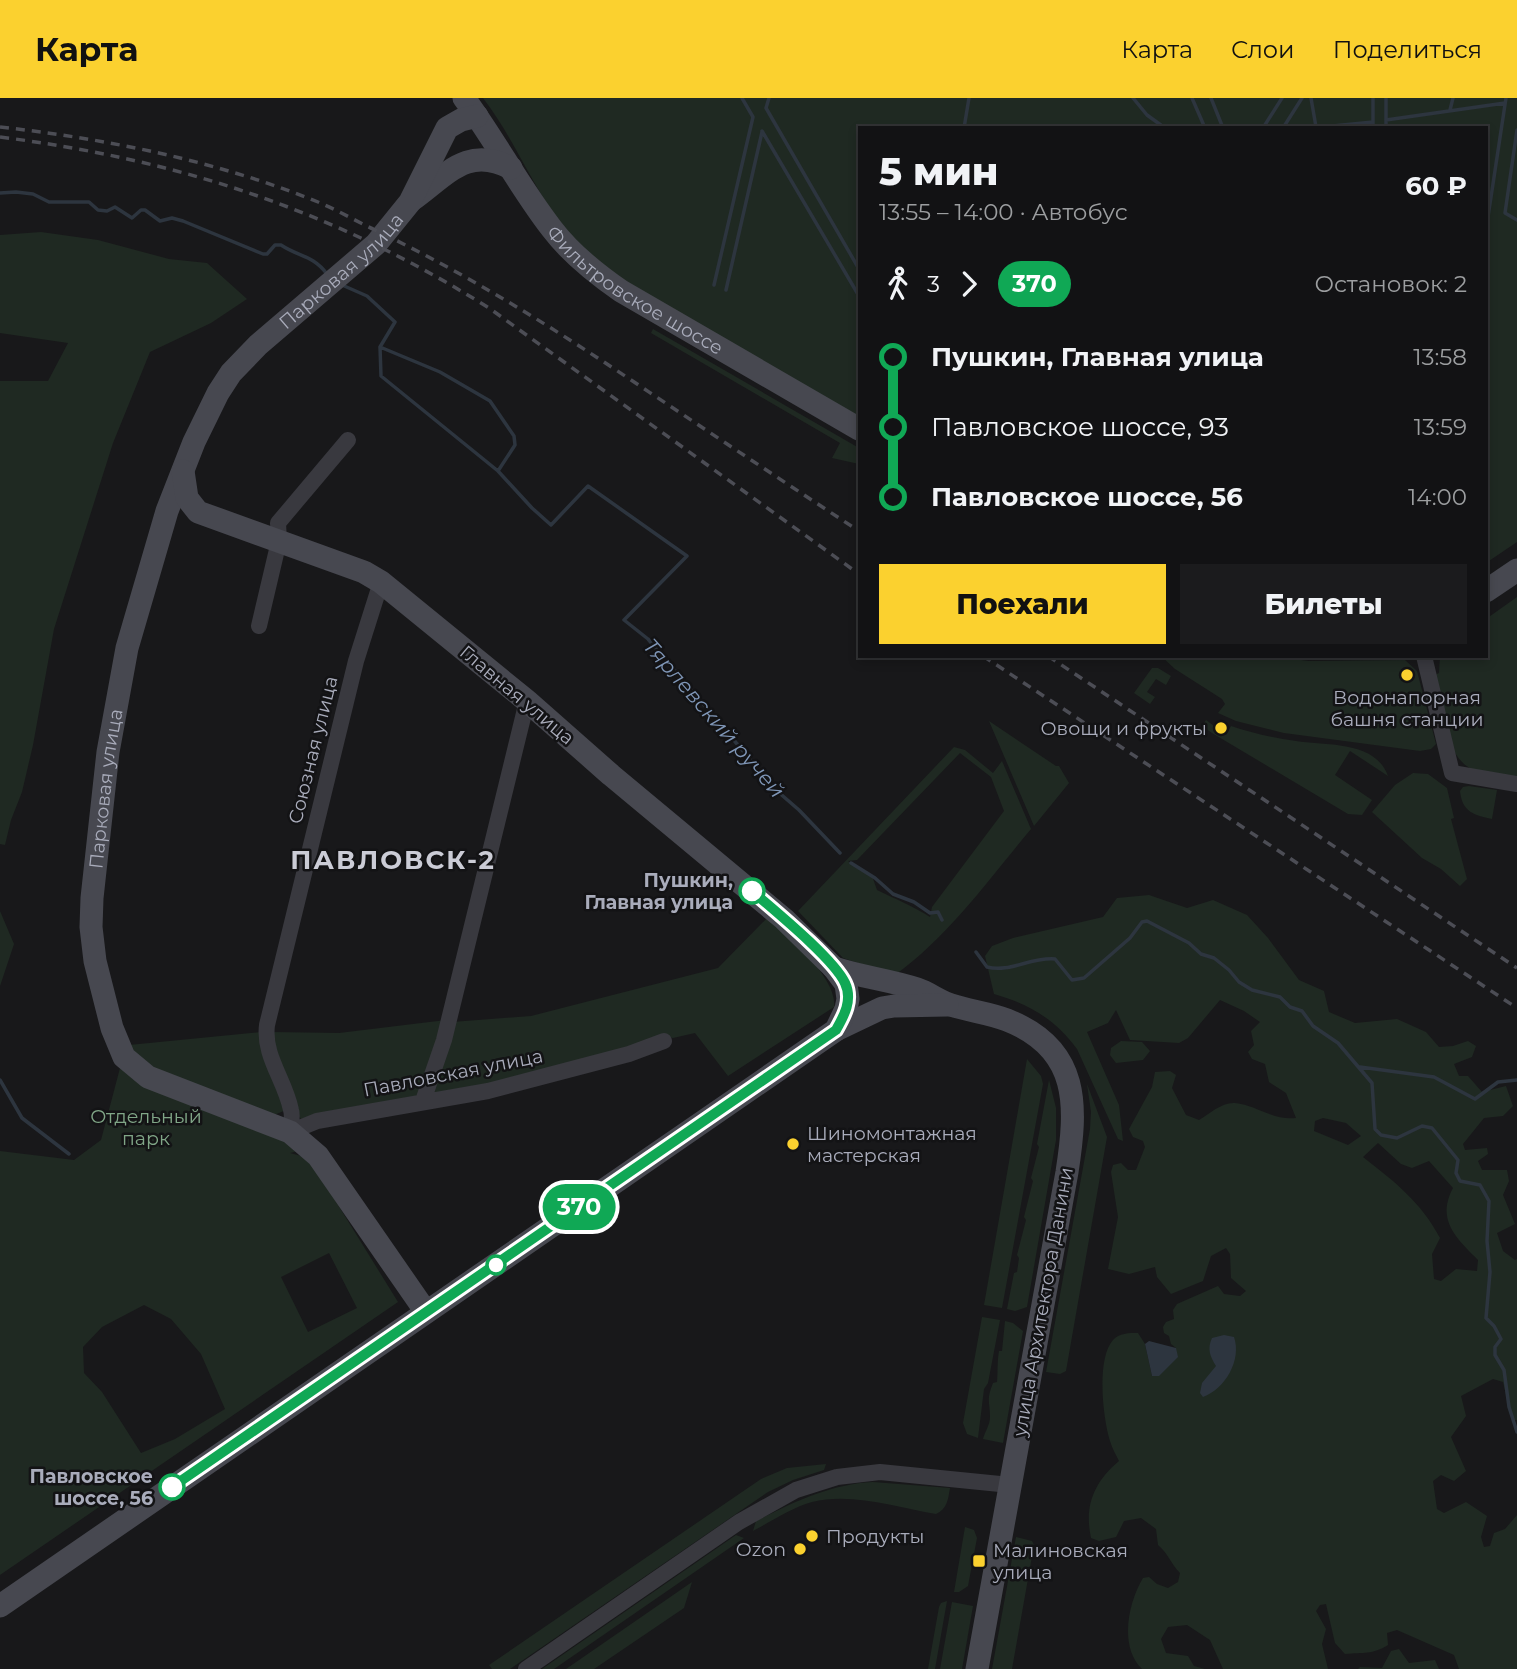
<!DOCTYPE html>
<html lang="ru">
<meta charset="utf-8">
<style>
:root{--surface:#121214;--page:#1b1b1d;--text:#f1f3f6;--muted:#9c9ea0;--line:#313234;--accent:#fbd12f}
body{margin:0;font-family:Montserrat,sans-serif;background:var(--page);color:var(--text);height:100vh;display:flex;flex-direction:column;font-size:26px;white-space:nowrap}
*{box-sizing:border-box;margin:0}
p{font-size:23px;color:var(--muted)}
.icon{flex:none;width:38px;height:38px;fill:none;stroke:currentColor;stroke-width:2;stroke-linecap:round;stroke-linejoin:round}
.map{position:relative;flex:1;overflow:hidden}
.details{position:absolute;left:858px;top:28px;width:630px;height:532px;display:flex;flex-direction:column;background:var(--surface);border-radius:0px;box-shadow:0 4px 10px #0003,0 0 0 2px var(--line)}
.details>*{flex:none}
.badge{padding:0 14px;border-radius:23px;font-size:24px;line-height:46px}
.map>.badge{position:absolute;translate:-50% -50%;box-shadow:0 0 0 4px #fff}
.legs{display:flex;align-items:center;gap:10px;height:77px;padding:0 21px;font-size:23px}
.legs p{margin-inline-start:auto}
.headline{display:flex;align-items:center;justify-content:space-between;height:119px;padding:0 21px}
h1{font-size:38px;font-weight:800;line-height:52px}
.cta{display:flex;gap:14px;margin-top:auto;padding:14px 21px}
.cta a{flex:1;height:80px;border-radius:0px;background:var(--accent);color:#111;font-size:28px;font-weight:800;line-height:80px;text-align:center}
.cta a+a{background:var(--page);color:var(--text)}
ul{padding:0 21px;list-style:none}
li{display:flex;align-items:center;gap:24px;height:70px;font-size:26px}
li i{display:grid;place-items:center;width:10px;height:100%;margin:0 9px;background:currentColor}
li i::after{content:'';width:18px;height:18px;margin:-9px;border:5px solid;border-radius:50%;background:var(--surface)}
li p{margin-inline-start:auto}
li:first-child i{background:linear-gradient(#0000 50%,currentColor 0)}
li:last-child i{background:linear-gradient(currentColor 50%,#0000 0)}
header{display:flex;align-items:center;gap:42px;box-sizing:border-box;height:98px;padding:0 35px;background:var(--accent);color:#111}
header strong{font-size:33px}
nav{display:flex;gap:38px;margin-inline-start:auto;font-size:24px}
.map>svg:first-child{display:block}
</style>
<header>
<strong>Карта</strong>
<nav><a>Карта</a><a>Слои</a><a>Поделиться</a></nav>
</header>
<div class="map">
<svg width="1517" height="1571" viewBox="0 0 1517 1571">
<rect width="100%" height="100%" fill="#18181a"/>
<!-- green -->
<path fill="#1f2922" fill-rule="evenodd" d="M 483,0 L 1517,0 L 1517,444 L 1486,465 L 1486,30 L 859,30 L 859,320 L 628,185 C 605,169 581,150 563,128 C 532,89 514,40 483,0 Z
M 41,134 L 98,142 L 169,161 L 207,165 L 247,201 L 211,225 L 150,254 L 113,345 L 54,531 L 33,647 L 22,694 L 11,722 L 5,747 L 0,746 L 0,283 L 48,283 L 68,245 L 0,235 L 0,137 Z
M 653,231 L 859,350 L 859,366 L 832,360 L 840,345 L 651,235 Z
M 1517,499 L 1517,682 C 1492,677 1467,678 1454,653 L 1435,577 L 1439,575 L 1440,558 L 1486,558 L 1486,521 Z
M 1161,558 L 1269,558 L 1309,563 L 1405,562 L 1417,573 L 1436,646 L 1431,651 L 1420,653 L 1284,635 L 1236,623 L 1218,615 L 1225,606 L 1222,601 L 1175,571 Z
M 1152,570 L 1158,570 L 1171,578 L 1166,587 L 1156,581 L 1147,594 L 1155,599 L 1150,606 L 1134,595 Z
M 1206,622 L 1226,637 L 1231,628 C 1252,635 1274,640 1296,643 C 1326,648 1375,642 1388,678 L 1350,653 L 1335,677 L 1372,702 L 1362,717 L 1348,716 L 1212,635 L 1202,628 Z
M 989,623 L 1056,668 L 1059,668 L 1069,685 L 1034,728 Z
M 954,649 L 965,652 L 993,675 L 1002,663 L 1031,731 C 989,781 949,838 895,877 L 843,860 L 798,813 ZM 960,655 L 991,679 L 1004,713 L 932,809 L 930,819 C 913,808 895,801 877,792 L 872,778 L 848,763 L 857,762 Z
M 1413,675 L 1428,676 L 1447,690 L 1454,720 L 1451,721 L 1467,781 L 1460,788 L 1441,771 L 1422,760 L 1372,714 L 1395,687 Z
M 1469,688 L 1497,692 L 1492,721 C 1474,717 1462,714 1460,693 L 1463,689 Z
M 1149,797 L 1187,810 L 1213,802 L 1247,817 L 1268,840 L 1299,882 L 1324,893 L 1329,914 L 1355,925 L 1397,921 L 1426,934 L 1439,949 L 1453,948 L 1468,943 L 1476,948 L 1472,959 L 1454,966 L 1459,978 L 1468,978 L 1482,994 L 1506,988 L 1513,1008 L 1503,1018 L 1484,1020 L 1463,1046 L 1465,1052 L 1487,1050 L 1488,1056 L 1478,1063 L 1482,1072 L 1507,1072 L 1509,1083 L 1503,1097 L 1515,1126 L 1497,1135 L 1503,1153 L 1515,1162 L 1517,1161 L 1517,1322 L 1512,1322 L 1503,1284 L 1493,1281 L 1461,1298 L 1466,1318 L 1451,1339 L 1466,1373 L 1454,1383 L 1441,1377 L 1433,1383 L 1437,1411 L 1444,1415 L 1466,1404 L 1487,1418 L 1481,1439 L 1484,1449 L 1490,1448 L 1494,1435 L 1505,1431 L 1517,1417 L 1517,1571 L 1459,1571 L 1454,1557 L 1397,1532 L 1387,1535 L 1388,1547 C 1372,1557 1364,1554 1345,1556 L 1335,1545 L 1326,1506 L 1320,1507 L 1316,1513 L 1326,1531 L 1322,1546 L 1328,1571 L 1223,1571 L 1210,1542 L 1187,1527 L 1168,1529 L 1161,1541 L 1166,1555 L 1188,1558 L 1194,1568 L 1205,1571 L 1142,1571 C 1119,1549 1128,1505 1143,1480 L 1149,1479 L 1157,1486 L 1168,1490 L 1178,1484 L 1180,1475 C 1171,1466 1168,1455 1158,1447 L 1156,1431 L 1141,1420 L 1124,1423 L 1116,1439 L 1099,1443 L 1091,1440 C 1084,1408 1094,1384 1119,1363 C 1116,1357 1112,1350 1110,1343 C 1103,1321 1096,1261 1113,1242 C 1119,1235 1129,1235 1138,1235 L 1145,1246 L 1152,1278 L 1176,1250 L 1171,1246 L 1169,1238 L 1164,1235 L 1163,1229 L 1166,1224 L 1174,1221 L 1173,1212 L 1177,1206 L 1218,1188 L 1224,1196 L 1240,1198 L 1246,1193 L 1231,1180 L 1230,1156 L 1226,1150 L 1211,1158 L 1203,1183 L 1171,1196 L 1157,1179 L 1155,1169 L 1129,1176 L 1108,1171 L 1118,1119 L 1111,1074 L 1113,1067 L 1121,1065 L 1128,1072 L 1136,1072 L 1145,1049 L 1143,1043 L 1133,1039 L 1129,1031 L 1152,989 L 1155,974 L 1170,973 L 1176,977 L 1172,990 L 1186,1017 L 1199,1022 C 1209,1016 1222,1004 1235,1005 C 1256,1007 1274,1023 1296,1020 L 1286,995 L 1269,984 L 1265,966 L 1252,961 L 1248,954 L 1254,947 L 1251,933 L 1260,924 L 1244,913 L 1220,902 L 1188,940 L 1179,945 L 1130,942 L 1116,912 L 1108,925 L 1087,934 L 1119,1007 L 1123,1043 L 1118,1041 L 1077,951 C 1055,921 1029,906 994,896 L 985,858 L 992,848 L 1013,840 L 1103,819 L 1117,800 ZM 1323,1020 L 1346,1025 L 1361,1038 L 1348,1047 L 1314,1033 L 1315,1023 ZM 1378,1045 L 1401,1066 L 1412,1070 L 1429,1063 L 1453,1090 C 1436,1122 1456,1140 1478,1162 L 1477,1173 L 1456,1171 L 1441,1183 L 1434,1181 L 1432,1156 L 1440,1140 C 1421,1104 1395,1084 1363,1059 Z
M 0,813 L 14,846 L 0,888 Z
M 769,818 C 788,839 838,880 834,909 L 728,978 L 695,935 L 673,940 L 664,939 L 480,991 L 429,996 L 452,924 L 531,918 L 718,870 Z
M 446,922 L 420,999 L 301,1021 L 297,1015 L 271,934 L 339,935 Z
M 262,934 L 286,1012 L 274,1017 L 150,973 L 129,947 Z
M 1121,943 L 1142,944 L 1150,953 L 1143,962 L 1116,965 L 1110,957 L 1111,950 Z
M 1027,961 L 1041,978 L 1043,986 L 1002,1210 L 984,1207 Z
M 120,970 L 131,979 L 286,1042 L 298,1053 L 290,1055 L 309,1060 L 398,1204 L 0,1477 L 0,1053 L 74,1062 L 101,1042 ZM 329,1155 L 357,1210 L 308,1234 L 281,1179 ZM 144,1207 L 171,1221 L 201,1256 L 225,1311 L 175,1341 L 141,1355 L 102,1294 L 84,1275 L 83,1249 L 102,1229 Z
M 1049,982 L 1056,1010 L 1056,1042 L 1027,1209 L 1015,1213 L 1007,1211 L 1014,1175 L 1017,1174 L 1019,1160 L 1017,1157 L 1026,1122 L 1024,1119 L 1033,1083 L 1031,1080 L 1039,1049 L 1037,1046 Z
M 1087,986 L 1107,1039 L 1066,1273 L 1060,1276 L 1046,1274 L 1090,1031 L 1091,1014 Z
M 982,1219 L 1000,1222 L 988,1285 L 984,1291 L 978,1340 L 967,1336 L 963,1325 Z
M 1005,1223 L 1013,1225 L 1023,1233 L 1003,1345 L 983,1341 C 985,1333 990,1327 990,1319 C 990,1303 986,1303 993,1285 L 997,1284 C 998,1273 997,1265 999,1253 L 1002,1253 Z
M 826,1366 L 824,1372 L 793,1382 L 768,1394 L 510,1571 L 492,1571 L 489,1567 L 761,1381 L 787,1370 Z
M 873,1384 L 950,1390 C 948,1402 947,1411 936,1416 C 897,1409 851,1394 812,1404 C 791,1410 772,1423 753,1433 L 756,1423 C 794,1404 831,1386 873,1384 Z
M 965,1429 L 974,1432 L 977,1440 L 968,1488 L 959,1494 L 954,1494 Z
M 736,1437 L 744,1440 L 554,1571 L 542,1571 Z
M 1016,1439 L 1032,1443 L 1034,1447 L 1012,1571 L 992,1571 Z
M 692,1484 L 684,1510 L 594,1571 L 566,1571 Z
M 947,1503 L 935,1571 L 928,1571 L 939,1509 L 941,1505 Z
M 952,1504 L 973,1508 L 962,1571 L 940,1571 Z
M 1399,1551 L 1409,1565 L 1435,1562 L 1439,1571 L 1358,1571 L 1360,1569 L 1382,1570 L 1391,1553 Z"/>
<!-- water -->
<path fill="#2d353f" d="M 1224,1237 L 1234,1239 C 1242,1262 1225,1291 1203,1299 L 1200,1295 L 1202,1285 L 1216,1268 C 1210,1258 1207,1251 1212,1240 Z
M 1149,1243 L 1176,1250 L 1178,1259 L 1159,1278 L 1152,1278 L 1145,1246 Z"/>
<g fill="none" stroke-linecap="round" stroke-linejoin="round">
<!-- stream -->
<path stroke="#2d353f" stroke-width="3.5" d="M 769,0 L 766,10 L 859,171
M 1133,0 L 1147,17 L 1165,30
M 1192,0 L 1205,30
M 1211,0 L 1223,30
M 1311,0 L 1316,29
M 1386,0 L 1386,30
M 1450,12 L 1453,0
M 1386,22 L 1505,5
M 964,30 L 969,0
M 1238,30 L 1241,28
M 1263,30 L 1282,0
M 1283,30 L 1302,0
M 1312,30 L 1373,24
M 1373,30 L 1373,0
M 1517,32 L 1505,115 L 1517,122
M 762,33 L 859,198
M 0,95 L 16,94 L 33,96 L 49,104 L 89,104 L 98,112 L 107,113 L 115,109 L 132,120 L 141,112 L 145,112 L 160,123 L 172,120 L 183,123 L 263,156 L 267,156 L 275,147 L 281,147 C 299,159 313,157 327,176
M 1486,132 L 1506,0
M 342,187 L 367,198 L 395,224 L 380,249 L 440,274 L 490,303 L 514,338 L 515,347 L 498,373 L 532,410 L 551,427 L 588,388 L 687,458 L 624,522 L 648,541 L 749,660 L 761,679 L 799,712 L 840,755
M 714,187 L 753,19 L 742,0
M 726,192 L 762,34
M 380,249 L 381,278 L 498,373
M 851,765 L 875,780 L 893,796 L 914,804 L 930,815 L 938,814 L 942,822
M 976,854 L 987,869 C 1010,875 1030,859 1055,861 L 1072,882 L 1084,880 L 1130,840 L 1142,824 L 1147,823 L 1189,845 L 1201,856 L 1214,860 L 1229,872 L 1239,884 L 1252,892 L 1280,899 L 1290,909 L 1302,913 L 1313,928 L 1338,945 L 1372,985 L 1375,1031 L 1381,1037 L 1397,1040 L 1422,1028 L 1432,1030 L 1458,1062 L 1456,1075 L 1460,1083 L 1480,1087 L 1489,1103 L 1487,1143 L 1490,1174 L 1486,1220 L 1494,1228 L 1501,1241 L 1495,1249 L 1495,1257 L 1504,1272 L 1509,1309 L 1517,1334
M 1360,969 L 1434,979 L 1475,1001 L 1498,984 L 1517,982
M 0,982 L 22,1020 L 69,1056"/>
<!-- street -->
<path stroke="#39393f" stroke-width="16" d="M 381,484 L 356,563 L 267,927 C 263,958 285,982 291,1012 C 293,1018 291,1027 290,1034 L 317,1023 L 488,993 L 629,956 L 664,943
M 259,528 L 279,443 L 278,425 L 348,342
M 1424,558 L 1452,675 L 1517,686
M 423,1003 L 444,942 L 527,603
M 526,1571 L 739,1424 L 796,1392 L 837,1379 L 880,1374 L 1010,1387"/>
<!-- secondary -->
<g stroke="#474850" stroke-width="23">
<path id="s1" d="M 464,0 C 495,42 520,90 552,131 C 571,156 595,175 621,193 L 859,331"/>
<path d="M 412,102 C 447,77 467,47 511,70"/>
<path d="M 1486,493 L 1517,472"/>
<path d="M 834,870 C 861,879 890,882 917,891 C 929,895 939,903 951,907 C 969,913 989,915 1007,922 C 1081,951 1077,1009 1067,1074 L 977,1571"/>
<path d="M 836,932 L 882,910 L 894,908 L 947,907"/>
<path id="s2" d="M 426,1214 L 318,1058 L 290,1034 L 148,979 L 124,959 L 112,930 L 95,863 L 91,829 L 92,800 L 108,654 L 127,550 L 167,413 L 194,344 L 218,295 L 231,275 L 258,247 L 376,146 L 410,104 L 447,30 L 461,22 L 477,18"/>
<path d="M 0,1508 L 836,932 L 846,911 L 848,901 L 846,886 L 834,870 L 784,821 L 611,677 L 527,603 L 381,484 L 364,474 L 198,414 L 187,400 L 183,373"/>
</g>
<!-- rail -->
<path stroke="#4c4d55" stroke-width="3.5" stroke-dasharray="9 7" stroke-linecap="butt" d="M 0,29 C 108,41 217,63 318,104 C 337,112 356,123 375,132 C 471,178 555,231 643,290 C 715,338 787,386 859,433
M 0,39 C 181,62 334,113 489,210 L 859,476
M 983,558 L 1517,910
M 1048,558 L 1517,870"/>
</g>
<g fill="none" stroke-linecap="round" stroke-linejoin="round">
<defs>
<path id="line-1" d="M 172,1389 L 836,932 C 844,918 853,902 845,885 C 834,861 774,812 752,793"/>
</defs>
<!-- line-1 casing -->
<use href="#line-1" stroke="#fff" stroke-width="16"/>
<!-- line-1 -->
<use href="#line-1" stroke="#10a855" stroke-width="10"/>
</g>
<!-- markers -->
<g fill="#fbd12f" stroke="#131315" stroke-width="2.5">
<circle cx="1407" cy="577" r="7"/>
<circle cx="1221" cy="630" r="7"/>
<circle cx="793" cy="1046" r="7"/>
<circle cx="812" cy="1438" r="7"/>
<circle cx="800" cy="1451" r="7"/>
<rect x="972" y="1456" width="14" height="14" rx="3.5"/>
</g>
<g fill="#fff" stroke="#10a855" stroke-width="3.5">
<circle cx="752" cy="793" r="12"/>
<circle cx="496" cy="1167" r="9"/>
<circle cx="172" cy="1389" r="12"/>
</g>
<g text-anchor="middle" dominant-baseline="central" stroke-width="5" stroke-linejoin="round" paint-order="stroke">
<!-- street labels -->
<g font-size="19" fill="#a9acbb" stroke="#131315">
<text stroke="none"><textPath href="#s2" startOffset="1272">Парковая улица</textPath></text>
<text stroke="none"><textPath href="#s1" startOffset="262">Фильтровское шоссе</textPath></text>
<text transform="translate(517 597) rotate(40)">Главная улица</text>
<text transform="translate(313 652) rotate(-76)">Союзная улица</text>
<text stroke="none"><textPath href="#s2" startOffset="684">Парковая улица</textPath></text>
<text transform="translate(453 975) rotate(-11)">Павловская улица</text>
<text transform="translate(1043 1204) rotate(-80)">улица Архитектора Данини</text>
</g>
<!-- poi labels -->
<g font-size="19" fill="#a9acbb" stroke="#131315" text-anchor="start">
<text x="1407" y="599" text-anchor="middle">Водонапорная<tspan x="1407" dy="22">башня станции</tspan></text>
<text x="1207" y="630" text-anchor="end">Овощи и фрукты</text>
<text x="807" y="1035">Шиномонтажная<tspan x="807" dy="22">мастерская</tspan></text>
<text x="826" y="1438">Продукты</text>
<text x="786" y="1451" text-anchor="end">Ozon</text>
<text x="993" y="1452">Малиновская<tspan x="993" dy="22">улица</tspan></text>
</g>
<!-- stop labels -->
<g font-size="19" font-weight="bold" fill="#a9acbb" stroke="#131315" text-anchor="end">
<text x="733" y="782">Пушкин,<tspan x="733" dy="22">Главная улица</tspan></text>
<text x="153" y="1378">Павловское<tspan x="153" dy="22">шоссе, 56</tspan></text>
</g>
<!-- park labels -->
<g font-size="19" fill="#80a687" stroke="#131315">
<text x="146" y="1018">Отдельный<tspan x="146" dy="22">парк</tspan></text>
</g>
<!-- water labels -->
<g font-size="21" font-style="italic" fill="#7f96b7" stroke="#131315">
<text transform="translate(714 620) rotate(49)">Тярлевский ручей</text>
</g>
<!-- district labels -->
<g font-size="26" font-weight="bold" letter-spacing="2" fill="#cbccd6" stroke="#131315">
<text x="393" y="762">ПАВЛОВСК-2</text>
</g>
</g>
</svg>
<b class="badge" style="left:579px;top:1109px;background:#10a855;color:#fff">370</b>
<section class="details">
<div class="headline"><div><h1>5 мин</h1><p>13:55 – 14:00 · Автобус</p></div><b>60 ₽</b></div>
<div class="legs"><svg class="icon" aria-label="walk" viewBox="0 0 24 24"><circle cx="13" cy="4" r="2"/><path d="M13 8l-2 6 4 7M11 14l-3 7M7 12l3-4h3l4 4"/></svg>3<svg class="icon" aria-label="forward" viewBox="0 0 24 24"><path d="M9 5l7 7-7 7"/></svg><b class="badge" style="background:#10a855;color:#fff">370</b><p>Остановок: 2</p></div>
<ul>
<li><i style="color:#10a855"></i><b>Пушкин, Главная улица</b><p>13:58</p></li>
<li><i style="color:#10a855"></i><span>Павловское шоссе, 93</span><p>13:59</p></li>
<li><i style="color:#10a855"></i><b>Павловское шоссе, 56</b><p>14:00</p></li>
</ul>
<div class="cta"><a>Поехали</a><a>Билеты</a></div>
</section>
</div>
